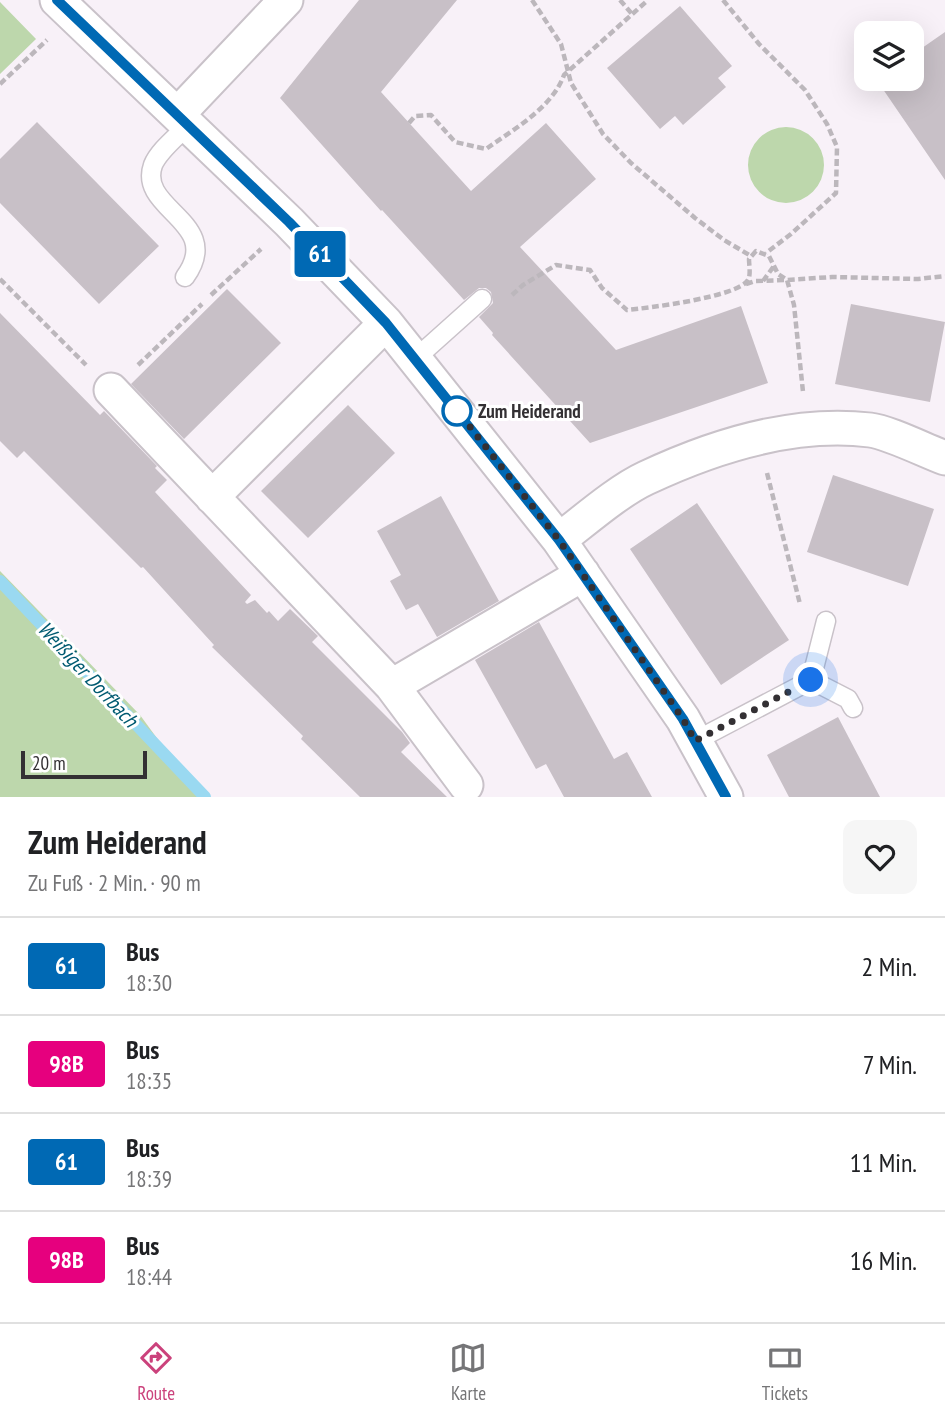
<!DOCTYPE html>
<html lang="de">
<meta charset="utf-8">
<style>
:root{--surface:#fff;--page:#f6f6f6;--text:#202124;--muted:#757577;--line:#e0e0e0;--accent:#cb427c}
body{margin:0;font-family:"PT Sans Narrow",sans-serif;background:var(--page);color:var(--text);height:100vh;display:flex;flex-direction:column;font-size:26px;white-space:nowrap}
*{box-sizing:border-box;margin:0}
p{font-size:23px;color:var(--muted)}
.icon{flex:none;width:38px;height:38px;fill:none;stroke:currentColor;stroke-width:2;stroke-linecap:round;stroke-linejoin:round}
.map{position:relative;height:797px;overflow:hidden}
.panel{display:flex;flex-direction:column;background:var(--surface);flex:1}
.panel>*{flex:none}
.badge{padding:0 14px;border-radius:5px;font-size:24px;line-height:46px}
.controls{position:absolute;left:854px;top:21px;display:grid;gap:14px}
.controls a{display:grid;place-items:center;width:70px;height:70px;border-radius:14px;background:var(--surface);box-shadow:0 7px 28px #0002;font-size:35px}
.scale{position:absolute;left:21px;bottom:18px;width:126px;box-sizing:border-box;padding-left:7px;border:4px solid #333033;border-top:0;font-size:19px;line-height:24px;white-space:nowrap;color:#333033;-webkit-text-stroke:5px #fff;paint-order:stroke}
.you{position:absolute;width:35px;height:35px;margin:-18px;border:5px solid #fff;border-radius:50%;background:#1a73e8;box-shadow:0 0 0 10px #1a73e833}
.map>.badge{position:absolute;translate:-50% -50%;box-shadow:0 0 0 4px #fff}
.round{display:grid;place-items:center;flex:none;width:74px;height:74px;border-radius:14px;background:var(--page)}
.headline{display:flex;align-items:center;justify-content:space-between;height:119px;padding:0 28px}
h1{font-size:33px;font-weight:700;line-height:52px}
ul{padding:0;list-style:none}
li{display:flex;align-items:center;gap:21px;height:98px;padding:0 28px;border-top:2px solid var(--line)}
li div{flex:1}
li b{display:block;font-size:26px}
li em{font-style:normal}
li .badge{min-width:77px;font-weight:700;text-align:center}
.tab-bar{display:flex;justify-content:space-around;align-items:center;height:98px;border-top:2px solid var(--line);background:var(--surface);font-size:19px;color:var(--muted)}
.tab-bar a{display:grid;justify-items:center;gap:4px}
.tab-bar .active{color:var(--accent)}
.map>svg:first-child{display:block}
</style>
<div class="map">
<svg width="945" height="797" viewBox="0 0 945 797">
<rect width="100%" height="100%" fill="#f8f1f8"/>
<!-- green -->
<path fill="#bdd7ac" d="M 0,2 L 36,39 L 0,74 Z
M748 165a38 38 0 1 1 76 0a38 38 0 1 1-76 0Z
M 0,571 L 140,715 L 200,797 L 0,797 Z"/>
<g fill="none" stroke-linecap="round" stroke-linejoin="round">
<!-- stream -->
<path stroke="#9ad9f1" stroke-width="12" d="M 0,581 L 205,797"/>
</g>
<!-- building -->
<path fill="#c8c0c7" d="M 359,0 L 457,0 L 381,92 L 471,191 L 546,123 L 596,179 L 520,247 L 616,350 L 741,306 L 768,383 L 590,443 L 492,335 L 493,333 L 479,317 L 493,303 L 491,292 L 486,288 L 479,288 L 464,300 L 382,210 L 381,211 L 280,98 Z
M 680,6 L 732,66 L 718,78 L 726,87 L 683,125 L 675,116 L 660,129 L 607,68 Z
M 945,32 L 945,180 L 876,79 L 912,79 L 912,55 Z
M 37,122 L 159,246 L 99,304 L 0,203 L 0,159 Z
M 227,289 L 281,343 L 184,439 L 131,384 Z
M 851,304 L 945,322 L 930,402 L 835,384 Z
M 0,313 L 100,415 L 104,411 L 157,466 L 155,468 L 167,480 L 155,492 L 251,595 L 245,602 L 247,604 L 255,600 L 267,613 L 269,611 L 278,621 L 290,609 L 318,636 L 312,642 L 402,732 L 410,743 L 401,752 L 447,797 L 360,797 L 301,739 L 303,736 L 212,647 L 214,645 L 143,567 L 141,568 L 24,451 L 17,458 L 0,441 Z
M 348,405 L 395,453 L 308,538 L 261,491 Z
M 833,475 L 934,509 L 908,586 L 807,552 Z
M 441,496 L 499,601 L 437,637 L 418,604 L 406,610 L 390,581 L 401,575 L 377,531 Z
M 697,503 L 789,640 L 721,685 L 630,549 Z
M 539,622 L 614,759 L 627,752 L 652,797 L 564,797 L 546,764 L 536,769 L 475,660 Z
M 838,717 L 880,797 L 789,797 L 767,755 Z"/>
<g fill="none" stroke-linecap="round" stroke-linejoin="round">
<defs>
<path id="service" d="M 185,277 C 225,222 137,210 153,165 C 159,150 178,136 189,124
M 415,359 L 482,299
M 811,680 L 826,621
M 695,741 L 811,680 L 848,699 L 853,708"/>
<path id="minor" d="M 57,0 L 289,222 L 386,323 L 559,540 L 683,719 L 726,797
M 178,114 L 286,0
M 111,390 L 392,686 L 466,785
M 212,497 L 386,323
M 559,540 C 584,521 618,491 646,478 C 714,446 794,421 870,430 C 888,432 926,451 945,458
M 392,686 L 583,574"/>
</defs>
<!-- service casing -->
<use href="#service" stroke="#c9c2c9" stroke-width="21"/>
<!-- minor casing -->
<use href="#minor" stroke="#c9c2c9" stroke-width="37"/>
<!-- path -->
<path stroke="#bcb7bc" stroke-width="4.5" stroke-dasharray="7 3.5" stroke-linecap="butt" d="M 532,0 L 561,44 L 571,83 L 603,134 L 631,163 L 695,218 L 724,240 L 751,256
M 620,0 L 632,14
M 723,0 L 759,44 L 805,90 L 827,124 L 837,147 L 836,193 L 791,234 L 766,253
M 0,84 L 47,40
M 409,123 L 415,116 L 431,115 L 455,142 L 486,149 C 514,129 552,108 564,75 L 648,0
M 0,279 L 86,365
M 763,281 L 774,266
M 746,284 L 755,281 L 787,280 L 794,305 L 803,392
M 211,295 L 261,249
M 512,295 L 523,285 L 556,265 L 590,270 L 602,288 L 627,310 C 648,308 738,297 748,280 C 751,275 749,265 749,259 L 756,251 L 769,256 L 778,274 L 787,280 L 832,277 L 918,279 L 945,276
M 138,365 L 202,304
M 767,473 L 800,604"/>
<!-- service -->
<use href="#service" stroke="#fff" stroke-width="18"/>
<!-- minor -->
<use href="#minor" stroke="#fff" stroke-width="33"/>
</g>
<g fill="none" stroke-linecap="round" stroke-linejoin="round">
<defs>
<path id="line" d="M 57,0 L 289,222 L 386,323 L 559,540 L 683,719 L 726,797"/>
</defs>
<!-- line casing -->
<use href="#line" stroke="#fff" stroke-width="16"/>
<!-- line -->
<use href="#line" stroke="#0069b4" stroke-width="10"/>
<!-- walk -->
<path stroke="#333033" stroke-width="7" stroke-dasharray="0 12.6" d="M 457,411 L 456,409 L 559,540 L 683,719 L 695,741 L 811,680"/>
</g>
<!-- markers -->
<circle fill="#fff" stroke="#0069b4" stroke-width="3.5" cx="457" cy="411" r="14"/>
<g text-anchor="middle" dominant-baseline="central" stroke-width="6" stroke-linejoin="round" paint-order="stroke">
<!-- stop labels -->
<g font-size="19" font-weight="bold" fill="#333033" stroke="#fff" text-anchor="start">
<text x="478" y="411">Zum Heiderand</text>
</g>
<!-- water labels -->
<g font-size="21" font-style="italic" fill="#005a71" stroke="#fff">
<text transform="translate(88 674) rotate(47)">Weißiger Dorfbach</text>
</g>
</g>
</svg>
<div class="controls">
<a><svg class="icon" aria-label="layers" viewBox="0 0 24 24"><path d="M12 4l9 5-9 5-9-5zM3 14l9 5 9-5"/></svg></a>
</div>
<div class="scale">20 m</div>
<div class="you" style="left:811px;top:680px"></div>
<b class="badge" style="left:320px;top:254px;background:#0069b4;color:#fff">61</b>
</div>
<section class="panel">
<div class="headline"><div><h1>Zum Heiderand</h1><p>Zu Fuß · 2 Min. · 90 m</p></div><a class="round"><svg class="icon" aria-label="heart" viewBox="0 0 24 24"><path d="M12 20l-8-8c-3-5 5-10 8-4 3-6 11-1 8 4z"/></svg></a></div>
<ul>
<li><span class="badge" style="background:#0069b4;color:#fff">61</span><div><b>Bus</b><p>18:30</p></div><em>2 Min.</em></li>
<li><span class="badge" style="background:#e6007e;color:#fff">98B</span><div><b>Bus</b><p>18:35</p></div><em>7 Min.</em></li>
<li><span class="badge" style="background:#0069b4;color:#fff">61</span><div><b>Bus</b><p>18:39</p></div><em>11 Min.</em></li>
<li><span class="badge" style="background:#e6007e;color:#fff">98B</span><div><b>Bus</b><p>18:44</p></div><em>16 Min.</em></li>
</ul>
</section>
<nav class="tab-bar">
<a class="active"><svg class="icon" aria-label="directions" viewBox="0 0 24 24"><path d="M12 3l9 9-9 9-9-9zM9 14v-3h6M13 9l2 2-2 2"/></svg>Route</a>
<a><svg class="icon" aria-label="map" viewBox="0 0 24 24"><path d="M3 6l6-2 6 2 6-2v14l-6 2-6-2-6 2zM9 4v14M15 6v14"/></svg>Karte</a>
<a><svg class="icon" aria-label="tickets" viewBox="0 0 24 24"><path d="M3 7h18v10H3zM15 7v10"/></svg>Tickets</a>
</nav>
